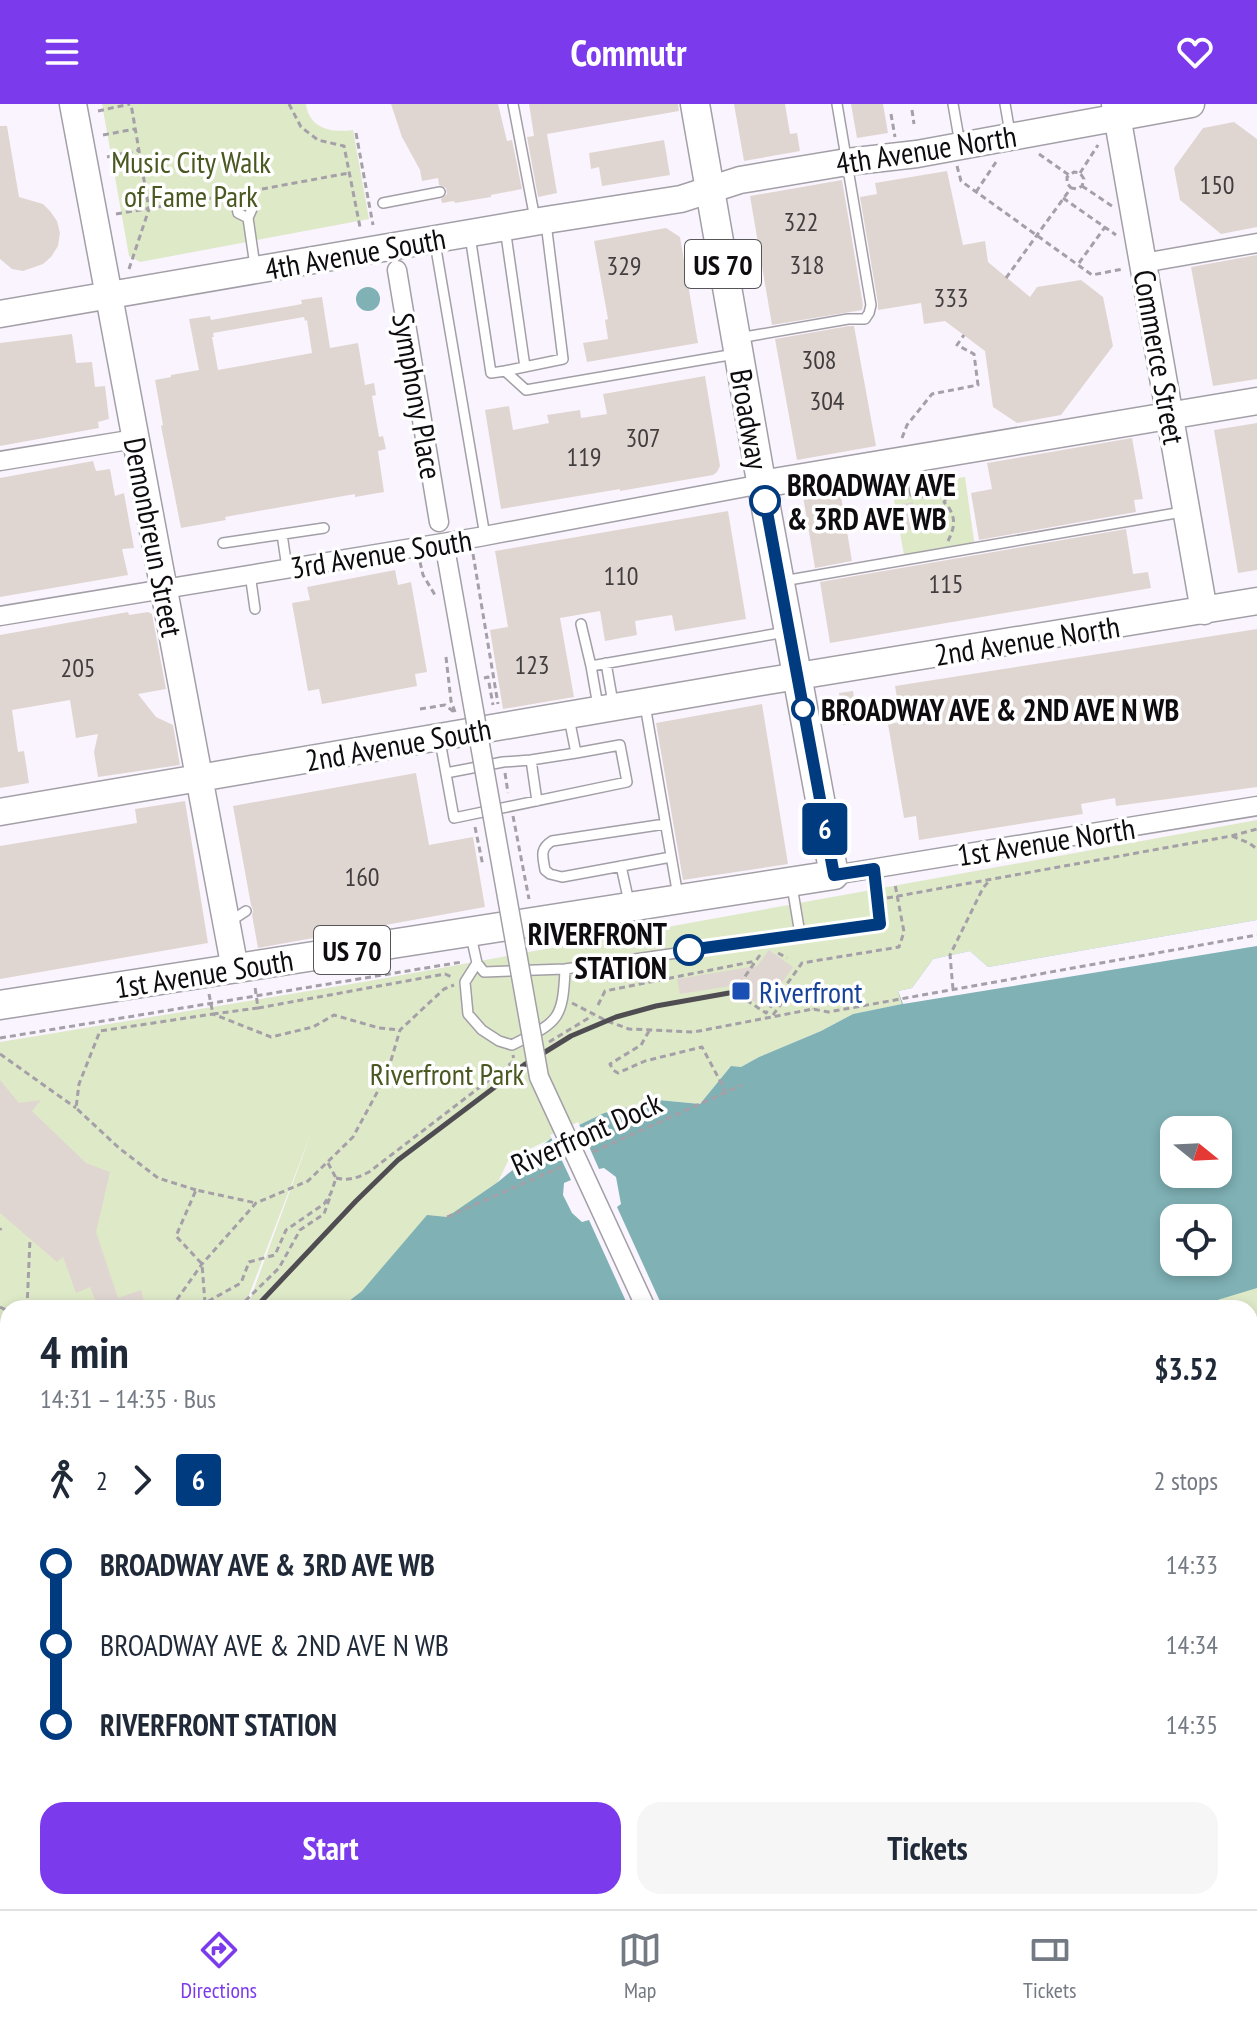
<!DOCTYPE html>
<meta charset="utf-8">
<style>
:root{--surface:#fff;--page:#f6f6f7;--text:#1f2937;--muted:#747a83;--line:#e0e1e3;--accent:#7c3aed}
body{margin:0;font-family:"PT Sans Narrow",sans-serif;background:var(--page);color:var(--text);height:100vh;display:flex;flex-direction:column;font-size:30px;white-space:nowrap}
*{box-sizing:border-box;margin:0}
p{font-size:26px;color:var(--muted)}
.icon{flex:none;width:44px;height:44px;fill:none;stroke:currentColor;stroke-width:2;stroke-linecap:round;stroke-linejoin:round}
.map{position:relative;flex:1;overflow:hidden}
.details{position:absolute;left:0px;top:1196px;width:1258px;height:610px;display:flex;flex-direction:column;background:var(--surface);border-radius:24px 24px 0 0;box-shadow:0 4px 12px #0003}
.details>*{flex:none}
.badge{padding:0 16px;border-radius:6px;font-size:28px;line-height:52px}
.needle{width:52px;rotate:108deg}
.tools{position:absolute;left:1160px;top:1012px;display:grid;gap:16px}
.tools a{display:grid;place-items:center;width:72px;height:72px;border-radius:16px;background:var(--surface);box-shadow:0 4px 12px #0003;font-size:40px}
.map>.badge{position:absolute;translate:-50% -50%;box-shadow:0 0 0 4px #fff}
.legs{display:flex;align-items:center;gap:12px;height:88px;padding:0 40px;font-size:26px}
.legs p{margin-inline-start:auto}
.headline{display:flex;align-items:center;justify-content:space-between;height:136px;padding:0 40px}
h1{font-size:44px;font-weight:700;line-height:60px}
.primary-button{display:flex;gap:16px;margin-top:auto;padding:16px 40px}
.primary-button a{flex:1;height:92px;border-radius:24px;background:var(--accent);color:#fff;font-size:32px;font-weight:700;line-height:92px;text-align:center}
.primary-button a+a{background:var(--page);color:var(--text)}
ul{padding:0 40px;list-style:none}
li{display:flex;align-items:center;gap:28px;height:80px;font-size:30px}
li i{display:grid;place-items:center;width:12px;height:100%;margin:0 10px;background:currentColor}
li i::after{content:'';width:20px;height:20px;margin:-10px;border:6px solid;border-radius:50%;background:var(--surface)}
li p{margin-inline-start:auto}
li:first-child i{background:linear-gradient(#0000 50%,currentColor 0)}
li:last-child i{background:linear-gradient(currentColor 50%,#0000 0)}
header{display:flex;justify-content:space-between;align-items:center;height:104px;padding:0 40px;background:var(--accent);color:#fff;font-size:36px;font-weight:700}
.tabs{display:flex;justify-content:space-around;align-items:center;height:112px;border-top:2px solid var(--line);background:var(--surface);font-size:22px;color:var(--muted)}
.tabs a{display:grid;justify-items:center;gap:4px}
.tabs .active{color:var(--accent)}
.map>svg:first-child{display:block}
</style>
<header><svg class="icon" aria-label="menu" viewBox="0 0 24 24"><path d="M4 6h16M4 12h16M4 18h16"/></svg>Commutr<svg class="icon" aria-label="heart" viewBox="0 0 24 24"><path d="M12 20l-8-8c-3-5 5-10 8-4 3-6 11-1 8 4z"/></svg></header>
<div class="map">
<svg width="1257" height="1805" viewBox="0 0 1257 1805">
<rect width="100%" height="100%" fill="#faf4fe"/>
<!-- green -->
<path fill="#dee9c8" d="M 102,0 L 306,0 C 309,25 332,29 353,26 L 369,115 L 140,158 L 129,152 Z
M 965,373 L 975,443 L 904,451 L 892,385 Z
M 1257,716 L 1257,816 L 988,863 L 970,847 L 934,855 L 912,884 L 903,900 L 853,910 L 821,927 L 759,953 L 741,963 L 731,962 L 700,1000 L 658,996 L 604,1009 L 509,1055 L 498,1078 L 341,1204 L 247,1204 L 313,1024 L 244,1204 L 8,1204 L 8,1381 L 0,1380 L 0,938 L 369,877 Z
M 1257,1173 L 1257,1332 L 1250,1335 L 1250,1204 L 1144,1204 Z
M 422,1798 L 550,1798 L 542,1805 L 433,1805 Z"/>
<!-- water -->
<path fill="#7fb1b5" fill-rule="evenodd" d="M356 195a12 12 0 1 1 24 0a12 12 0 1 1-24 0Z
M 1257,816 L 1257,1184 L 1191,1204 L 340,1204 L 362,1187 L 427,1111 L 447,1113 L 498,1078 L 550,1035 L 604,1009 L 658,996 L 700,1000 L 731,962 L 741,963 L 759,953 L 821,927 L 853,910 L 902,900 L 898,887 L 912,884 L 933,855 L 970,847 L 988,863 ZM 1174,1026 L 1218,1026 L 1218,1070 L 1174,1070 ZM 1174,1114 L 1218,1114 L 1218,1158 L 1174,1158 Z
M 8,1520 L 8,1798 L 174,1798 L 167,1805 L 0,1805 L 0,1525 Z"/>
<!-- pier -->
<path fill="#faf4fe" d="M 1257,816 L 1257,842 L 903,900 L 898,887 L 912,884 L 933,855 L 970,847 L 988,863 Z
M 578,1018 L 599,1065 L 604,1064 L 616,1073 L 621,1100 L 617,1103 L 663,1204 L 629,1204 L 589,1116 L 582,1118 L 572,1109 L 563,1091 L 564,1079 L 571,1076 L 550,1031 Z
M 3,1519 L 8,1522 L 8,1624 L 0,1619 L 0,1521 Z"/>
<!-- building -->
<path fill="#e0d6d1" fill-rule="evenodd" d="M 391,0 L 498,0 L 507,37 L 512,36 L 522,85 L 491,91 L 491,93 L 455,99 L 454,97 L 442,99 L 441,95 L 447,90 L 446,84 L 439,81 L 438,74 L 422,77 L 420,66 L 402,33 Z
M 529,0 L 678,0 L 679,7 L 547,30 L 557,89 L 538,93 L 527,33 L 534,32 Z
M 734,0 L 785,0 L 790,30 L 797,29 L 800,47 L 744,57 Z
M 851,0 L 883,0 L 888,29 L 857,34 Z
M 1234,18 L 1257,35 L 1257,123 L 1221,130 L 1180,96 L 1174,64 L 1203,24 Z
M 0,22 L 7,22 L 19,93 L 43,100 L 50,107 L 57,117 L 60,129 L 58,142 L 51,153 L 43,160 L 23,167 L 12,165 L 0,155 Z
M 664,36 L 670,71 L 602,82 L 599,63 L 591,65 L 589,49 Z
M 947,67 L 963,141 L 985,137 L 988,158 L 1030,193 L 1037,183 L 1081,176 L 1103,193 L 1113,242 L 1061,311 L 1017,319 L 993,303 L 985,247 L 945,217 L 924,220 L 921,199 L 878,206 L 878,200 L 860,93 L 877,90 L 875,79 Z
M 842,76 L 863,201 L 862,206 L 772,221 L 750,92 Z
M 666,124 L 680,133 L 698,239 L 587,258 L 583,239 L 608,235 L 605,216 L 608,215 L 594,137 Z
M 1257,151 L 1257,275 L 1213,282 L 1191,163 Z
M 322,193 L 330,244 L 358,239 L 365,281 L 374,279 L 376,291 L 372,292 L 379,333 L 383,332 L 386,345 L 378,347 L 384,388 L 355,393 L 355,390 L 225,413 L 226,416 L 181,424 L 161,322 L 163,321 L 155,276 L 171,273 L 171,271 L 199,266 L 189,215 L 210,212 L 211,216 L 302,200 L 301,196 ZM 304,213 L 305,217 L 307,216 L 312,249 L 218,266 L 212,233 L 214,233 L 213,229 Z
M 849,222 L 854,222 L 876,342 L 797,356 L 775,235 Z
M 72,230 L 76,259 L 92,258 L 95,283 L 105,282 L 109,315 L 98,318 L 99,324 L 0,342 L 0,239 Z
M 705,272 L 720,362 L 717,368 L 713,371 L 620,387 L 620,385 L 501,405 L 485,306 L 509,302 L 513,326 L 549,319 L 547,311 L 580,306 L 581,314 L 607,310 L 603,290 Z
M 1257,319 L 1257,466 L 1238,469 L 1214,326 Z
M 1132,334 L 1143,395 L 1134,396 L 1136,408 L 979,436 L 971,389 L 992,385 L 987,359 Z
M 93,357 L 96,367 L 110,365 L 115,392 L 124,389 L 134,444 L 122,445 L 128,471 L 0,493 L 0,374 Z
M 840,386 L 852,457 L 815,464 L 803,392 Z
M 913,398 L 917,424 L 901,427 L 897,401 Z
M 728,407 L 746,515 L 675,527 L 672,511 L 635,517 L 637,531 L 605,537 L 600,507 L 560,514 L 574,593 L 503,605 L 490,526 L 508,523 L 495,447 Z
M 1126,425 L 1133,470 L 1148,468 L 1151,484 L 830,539 L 820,478 Z
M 395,466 L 398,481 L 411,478 L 427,568 L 415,570 L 417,582 L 322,600 L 319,585 L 308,587 L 292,499 L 310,496 L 307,483 Z
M 128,508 L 129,511 L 148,508 L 152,510 L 166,585 L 138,590 L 156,613 L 173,621 L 180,661 L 98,673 L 94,648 L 98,630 L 76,634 L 70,596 L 12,606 L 18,648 L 24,647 L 29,679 L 0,684 L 0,531 Z
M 1257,525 L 1257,683 L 1116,702 L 1115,694 L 1081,700 L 1083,710 L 919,736 L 916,712 L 904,714 L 888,620 L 901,618 L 895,582 Z
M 853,587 L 858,619 L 843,621 L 839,589 Z
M 762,600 L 788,760 L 683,776 L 656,619 Z
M 416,669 L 429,741 L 473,733 L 485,803 L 258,844 L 252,811 L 253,806 L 251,801 L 233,702 Z
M 185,697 L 208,839 L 0,875 L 0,742 L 137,719 L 135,705 Z
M 769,846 L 793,863 L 764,904 L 730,882 L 680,890 L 677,875 L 757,862 Z
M 0,976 L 19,999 L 41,996 L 32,1007 L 86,1059 L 110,1068 L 96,1128 L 118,1194 L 141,1186 L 146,1204 L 96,1204 L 97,1201 L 90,1183 L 76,1189 L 63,1153 L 57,1158 L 0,1109 Z"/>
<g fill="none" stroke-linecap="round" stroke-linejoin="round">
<defs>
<path id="lane" d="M 513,0 L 535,115
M 953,0 L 960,40
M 1005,0 L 1010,29
M 250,90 L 252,105 L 248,114 L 255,162
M 235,92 L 238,109 L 248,114
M 383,99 L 440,88
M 546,119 L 563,255 L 505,267 L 526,286 L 735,250
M 505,124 L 525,263
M 470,132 L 491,269 L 505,267
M 435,139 L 485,432
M 739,234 L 848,215 L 865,215 L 869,209 L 871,201 L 837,0
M 916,368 L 923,374 L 926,389
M 915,389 L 913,376 L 916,368 L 915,358
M 282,430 L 287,464
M 223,439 L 324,424
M 250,470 L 255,505
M 783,477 L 1182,408
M 581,520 L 591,562 L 786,528
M 606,559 L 613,599
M 591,562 L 598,602
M 645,601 L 678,792
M 440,637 L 454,714 L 627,678 L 620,641 L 576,649 L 569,614
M 531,656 L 537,697
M 446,669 L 503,658 L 531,656 L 576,649
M 665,720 L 552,737 C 539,745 543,753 545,766 L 550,770 L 562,773 L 671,753
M 621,762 L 629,798
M 792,782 L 800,830
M 229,818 L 246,807
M 471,832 L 477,859 L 484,868 L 565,865 L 880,820 L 874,765
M 477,859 L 465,878 L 468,910 L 482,926 L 499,937 L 512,941 C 557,918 563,918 565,865
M 1250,1524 L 1257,1523
M 1250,1655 L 1257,1655
M 1099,1798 L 1100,1805
M 610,1805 L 620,1798"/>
<path id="street" d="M 1143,159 L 1257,139
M 397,166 L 439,418
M 0,357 L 135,335
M 0,512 L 479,433 L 762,380
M 834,771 L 1257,702
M 919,1798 L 922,1805"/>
<path id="secondary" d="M 73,0 L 235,865
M 1115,0 L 1204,507
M 0,210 L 546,116 L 681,95 L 740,76 L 847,58 L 917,50 L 1191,0
M 762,380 L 1257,297
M 0,708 L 761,578 L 1257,497
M 1250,1355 L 1257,1352
M 0,1566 L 8,1571
M 357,1798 L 368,1805
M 1213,1798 L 1214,1805"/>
<path id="primary" d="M 0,901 L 834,771 L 759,366 L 695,0"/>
</defs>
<!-- lane casing -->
<use href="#lane" stroke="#a39fa7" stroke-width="12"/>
<!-- street casing -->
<use href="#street" stroke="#a39fa7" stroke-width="21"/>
<!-- secondary casing -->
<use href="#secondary" stroke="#a39fa7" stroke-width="29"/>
<!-- primary casing -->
<use href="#primary" stroke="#a39fa7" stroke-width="31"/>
<!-- path -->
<path stroke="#a5a0a8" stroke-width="3" stroke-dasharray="6 4" stroke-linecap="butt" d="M 289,0 L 301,23 L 318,36 L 344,42 L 360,123
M 912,6 L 914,20
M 98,7 L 130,0
M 891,10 L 895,33
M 356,29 L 373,121
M 103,31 L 135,25
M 1039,50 L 1069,71
M 107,53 L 139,46
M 957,62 L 961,77 L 1092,171 L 1123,165
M 1080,69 L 1098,41
M 1082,82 L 1112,102
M 262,85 L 349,69
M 976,88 L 996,58
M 1063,94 L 1116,131
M 116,110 L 223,92
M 1079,159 L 1105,123
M 129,165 L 149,105 L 131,0
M 1006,174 L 1071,84 L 1077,85 L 1082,82 L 1084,75 L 1080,69 L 1074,68 L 1067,73 L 1067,79 L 1071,84
M 902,334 L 907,321 L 932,290 L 978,281 L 974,250 L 957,241 L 964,231
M 948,437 C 956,421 956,411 944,398 L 958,377
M 473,450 L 498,600
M 420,458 L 423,471 L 435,491
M 446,553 L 451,597 L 455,608
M 484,574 L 488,573 L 493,601
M 420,605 L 445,601 L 454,608
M 505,669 L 508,689
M 513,712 L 529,795
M 475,723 L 483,762
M 1232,732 L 1249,739 L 1257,745
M 887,794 L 1231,732 L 1257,725
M 778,849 L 787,854
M 760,851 L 734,888 L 766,909 L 802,859 L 899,843 L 904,828 L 895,780
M 953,885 L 950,851 L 983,784 L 990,776
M 209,890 L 213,910 L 258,904 L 255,883
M 572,899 L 607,917 L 629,925 L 694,928 L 813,905 L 828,908 L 1257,831
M 598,901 L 605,887 L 756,857
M 258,904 L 445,870 L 454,874
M 773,911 L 791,886 L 809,898 L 813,905
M 649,927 L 641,941 L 610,960 L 613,966 L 618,969 L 645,957 L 702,943 L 726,988
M 0,934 L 462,858
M 549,938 L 592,912
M 0,950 L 76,1004
M 593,1048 L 742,981
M 328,1059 L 336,1074
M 336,1074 C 349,1077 357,1074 369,1068 L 514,957 L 513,951
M 196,1086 L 158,1074 L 119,1044 L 76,1004 L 79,980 L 100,927 L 213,910 L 271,933 L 313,923 L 334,911 L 379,924 L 400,926
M 447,1113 L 561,1063
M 0,1126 L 1,1124
M 205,1199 L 202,1160 L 176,1132 L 196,1086 L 256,1099
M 0,1203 L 8,1207
M 27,1204 L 30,1135
M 171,1204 L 202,1160 L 256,1099 L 308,1077 L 353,1033 L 387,970 L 400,926 L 444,885 L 454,881
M 201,1204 L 205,1199 L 241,1179 L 249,1158 L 275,1151 L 286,1126 L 324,1100 L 331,1089 L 336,1074
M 238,1204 L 279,1164 L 300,1126 L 324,1110 L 330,1093
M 1250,1296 L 1257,1293
M 0,1334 L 8,1332
M 0,1360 L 8,1354
M 1250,1497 L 1257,1496
M 1250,1701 L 1257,1700
M 1127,1798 L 1128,1805"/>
<!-- lane -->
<use href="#lane" stroke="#fff" stroke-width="9"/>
<!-- street -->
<use href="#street" stroke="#fff" stroke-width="18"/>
<!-- secondary -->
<use href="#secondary" stroke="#fff" stroke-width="26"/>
<!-- primary -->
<use href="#primary" stroke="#fff" stroke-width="28"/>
<!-- rail -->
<path stroke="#504d52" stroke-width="5" d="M 255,1204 L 356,1097 L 398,1056 L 524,961 L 571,932 L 616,913 L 656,902 L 729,889
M 1250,1320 L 1257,1316
M 0,1428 L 8,1423
M 551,1805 L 560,1798
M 569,1805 L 578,1798"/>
<defs>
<path id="street-bridge" d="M 447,455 L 539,973 L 646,1204"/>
</defs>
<!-- street-bridge casing -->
<use href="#street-bridge" stroke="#a39fa7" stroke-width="21" stroke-linecap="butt"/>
<!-- street-bridge -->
<use href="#street-bridge" stroke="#fff" stroke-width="18"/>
</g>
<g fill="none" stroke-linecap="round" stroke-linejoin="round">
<defs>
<path id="line-1" d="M 689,846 L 880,820 L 874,765 L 834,771 L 765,397"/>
</defs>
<!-- line-1 casing -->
<use href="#line-1" stroke="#fff" stroke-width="18"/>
<!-- line-1 -->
<use href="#line-1" stroke="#003b80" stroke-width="12"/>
</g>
<!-- markers -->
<g fill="#fff" stroke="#003b80" stroke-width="4">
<circle cx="765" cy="397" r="14"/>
<circle cx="803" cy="605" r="10"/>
<circle cx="689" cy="846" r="14"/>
</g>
<rect fill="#1a4fb4" stroke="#fff" stroke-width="3" x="731" y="877" width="20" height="20" rx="4"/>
<g text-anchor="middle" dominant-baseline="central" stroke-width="7" stroke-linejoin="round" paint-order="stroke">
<!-- number labels -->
<g font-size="26" fill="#423e40">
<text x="1217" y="80">150</text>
<text x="801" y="117">322</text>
<text x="807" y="160">318</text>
<text x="624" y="161">329</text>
<text x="951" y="193">333</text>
<text x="819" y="255">308</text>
<text x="827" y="296">304</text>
<text x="643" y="333">307</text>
<text x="584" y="352">119</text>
<text x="621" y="471">110</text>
<text x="946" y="479">115</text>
<text x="532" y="560">123</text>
<text x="78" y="563">205</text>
<text x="362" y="772">160</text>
</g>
<!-- shield labels -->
<g fill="#fff" stroke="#565557" stroke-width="2">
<rect x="685" y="136" width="76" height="48" rx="6"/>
<rect x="314" y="822" width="76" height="48" rx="6"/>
</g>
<g font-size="28" font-weight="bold" fill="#0e0c0f">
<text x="723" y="160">US 70</text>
<text x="352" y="846">US 70</text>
</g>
<!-- street labels -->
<g font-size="30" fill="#0e0c0f" stroke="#fff">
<text transform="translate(926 45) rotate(-9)">4th Avenue North</text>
<text transform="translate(355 149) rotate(-10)">4th Avenue South</text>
<text transform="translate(1160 253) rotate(80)">Commerce Street</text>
<text transform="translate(418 292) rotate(80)">Symphony Place</text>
<text transform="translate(750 315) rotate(80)">Broadway</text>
<text transform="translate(154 433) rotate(79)">Demonbreun Street</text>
<text transform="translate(381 449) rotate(-9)">3rd Avenue South</text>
<text transform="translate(1027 536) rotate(-9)">2nd Avenue North</text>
<text transform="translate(398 640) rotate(-10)">2nd Avenue South</text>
<text transform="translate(1046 737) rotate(-9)">1st Avenue North</text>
<text transform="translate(204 869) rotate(-9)">1st Avenue South</text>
<text transform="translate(586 1029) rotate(-24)">Riverfront Dock</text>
</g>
<!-- park labels -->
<g font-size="30" fill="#495820" stroke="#fff">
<text x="191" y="57">Music City Walk<tspan x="191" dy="34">of Fame Park</tspan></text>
<text x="447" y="969">Riverfront Park</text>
</g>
<!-- stop labels -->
<g font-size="30" font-weight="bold" fill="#0e0c0f" stroke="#fff" text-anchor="start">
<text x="787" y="380">BROADWAY AVE<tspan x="787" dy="34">&amp; 3RD AVE WB</tspan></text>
<text x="821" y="605">BROADWAY AVE &amp; 2ND AVE N WB</text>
<text x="667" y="829" text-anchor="end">RIVERFRONT<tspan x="667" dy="34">STATION</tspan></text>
</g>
<!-- transit labels -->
<g font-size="30" fill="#164399" stroke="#fff" text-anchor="start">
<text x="759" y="887">Riverfront</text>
</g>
</g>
</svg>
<div class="tools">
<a><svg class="needle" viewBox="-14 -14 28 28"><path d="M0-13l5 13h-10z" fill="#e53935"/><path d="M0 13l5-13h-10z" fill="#747a83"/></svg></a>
<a><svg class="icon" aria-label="locate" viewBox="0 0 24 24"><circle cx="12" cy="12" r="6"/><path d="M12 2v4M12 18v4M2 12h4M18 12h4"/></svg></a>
</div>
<b class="badge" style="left:825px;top:725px;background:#003b80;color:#fff">6</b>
<section class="details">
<div class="headline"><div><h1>4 min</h1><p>14:31 – 14:35 · Bus</p></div><b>$3.52</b></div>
<div class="legs"><svg class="icon" aria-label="walk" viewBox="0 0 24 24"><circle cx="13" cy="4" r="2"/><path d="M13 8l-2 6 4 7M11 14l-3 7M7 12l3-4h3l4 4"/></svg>2<svg class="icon" aria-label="forward" viewBox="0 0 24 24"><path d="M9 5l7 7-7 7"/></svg><b class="badge" style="background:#003b80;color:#fff">6</b><p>2 stops</p></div>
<ul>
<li><i style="color:#003b80"></i><b>BROADWAY AVE &amp; 3RD AVE WB</b><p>14:33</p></li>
<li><i style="color:#003b80"></i><span>BROADWAY AVE &amp; 2ND AVE N WB</span><p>14:34</p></li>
<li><i style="color:#003b80"></i><b>RIVERFRONT STATION</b><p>14:35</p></li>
</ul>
<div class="primary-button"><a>Start</a><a>Tickets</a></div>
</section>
</div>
<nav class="tabs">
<a class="active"><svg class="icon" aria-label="directions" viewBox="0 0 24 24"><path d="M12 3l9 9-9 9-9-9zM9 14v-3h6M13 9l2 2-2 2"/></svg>Directions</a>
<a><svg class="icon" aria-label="map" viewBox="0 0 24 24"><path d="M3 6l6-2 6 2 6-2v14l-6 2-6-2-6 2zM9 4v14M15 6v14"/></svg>Map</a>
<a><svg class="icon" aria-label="tickets" viewBox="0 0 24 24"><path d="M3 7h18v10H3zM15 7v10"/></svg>Tickets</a>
</nav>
